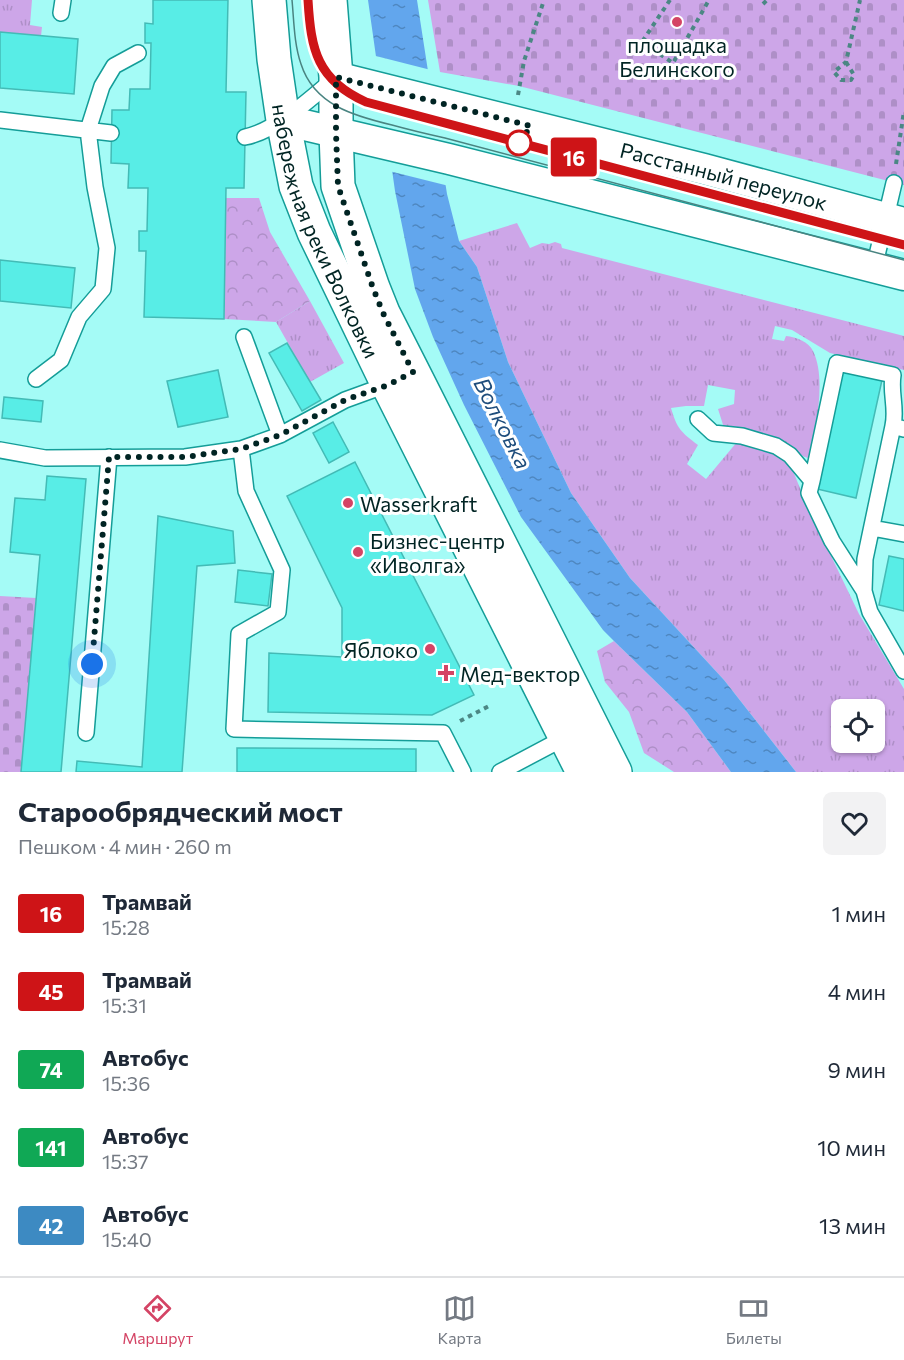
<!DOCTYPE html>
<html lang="ru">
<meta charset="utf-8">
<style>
:root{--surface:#fff;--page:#f2f2f3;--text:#1f2937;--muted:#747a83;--line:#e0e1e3;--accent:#d44465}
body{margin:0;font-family:Commissioner,sans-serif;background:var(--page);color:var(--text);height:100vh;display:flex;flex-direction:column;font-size:22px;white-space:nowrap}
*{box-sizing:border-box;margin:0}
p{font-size:20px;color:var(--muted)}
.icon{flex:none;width:33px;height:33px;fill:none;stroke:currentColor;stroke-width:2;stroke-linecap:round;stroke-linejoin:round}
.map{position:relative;height:772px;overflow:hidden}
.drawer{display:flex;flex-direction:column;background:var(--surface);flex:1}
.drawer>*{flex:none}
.badge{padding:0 12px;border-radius:4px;font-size:21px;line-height:39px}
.buttons{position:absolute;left:831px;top:699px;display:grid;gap:12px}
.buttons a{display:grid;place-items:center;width:54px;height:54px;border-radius:9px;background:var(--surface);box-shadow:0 2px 4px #0004;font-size:30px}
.you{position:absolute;width:30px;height:30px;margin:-15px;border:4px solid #fff;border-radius:50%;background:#1a73e8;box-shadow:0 0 0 9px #1a73e833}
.map>.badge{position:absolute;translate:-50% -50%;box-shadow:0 0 0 3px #fff}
.round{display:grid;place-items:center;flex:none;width:63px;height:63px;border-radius:9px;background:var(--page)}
.head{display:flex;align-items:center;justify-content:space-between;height:102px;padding:0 18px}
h1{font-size:28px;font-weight:700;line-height:45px}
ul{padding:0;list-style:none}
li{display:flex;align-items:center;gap:18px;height:78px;padding:0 18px}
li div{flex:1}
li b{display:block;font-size:22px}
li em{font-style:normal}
li .badge{min-width:66px;font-weight:700;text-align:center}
.tabs{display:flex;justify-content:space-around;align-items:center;height:84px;border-top:2px solid var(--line);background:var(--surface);font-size:16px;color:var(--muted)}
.tabs a{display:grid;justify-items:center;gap:3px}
.tabs .active{color:var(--accent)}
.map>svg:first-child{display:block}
</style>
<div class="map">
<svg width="904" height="772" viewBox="0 0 904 772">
<defs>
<pattern id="grass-tufts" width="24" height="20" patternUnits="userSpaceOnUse" patternTransform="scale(1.5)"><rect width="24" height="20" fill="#cda6e8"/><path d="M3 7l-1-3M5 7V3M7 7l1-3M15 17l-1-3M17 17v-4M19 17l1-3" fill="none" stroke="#ae8fc7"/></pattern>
<pattern id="forest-crowns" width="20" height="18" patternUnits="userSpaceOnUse" patternTransform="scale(1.5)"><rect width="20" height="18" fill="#cda6e8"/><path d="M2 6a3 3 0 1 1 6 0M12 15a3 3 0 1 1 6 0" fill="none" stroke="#ae8fc7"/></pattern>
<pattern id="cemetery-stones" width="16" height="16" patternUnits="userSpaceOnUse" patternTransform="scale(1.5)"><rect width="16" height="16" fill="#cda6e8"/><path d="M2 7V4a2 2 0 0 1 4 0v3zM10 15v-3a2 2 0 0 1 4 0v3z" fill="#ae8fc7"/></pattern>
<pattern id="water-ripples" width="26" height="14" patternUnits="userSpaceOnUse" patternTransform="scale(1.5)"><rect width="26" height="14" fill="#62a6ed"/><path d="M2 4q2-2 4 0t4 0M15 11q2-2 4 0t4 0" fill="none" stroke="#4e87c0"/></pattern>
</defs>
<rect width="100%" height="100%" fill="#a4fbf6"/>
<!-- grass -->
<path fill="url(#grass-tufts)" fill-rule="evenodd" d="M 0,0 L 32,0 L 30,25 L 42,27 L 41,36 L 0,32 Z
M 517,223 L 530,248 L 542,243 L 549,244 L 555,242 L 561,244 L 562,248 L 904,336 L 904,370 L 830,353 L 792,330 L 775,326 L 772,339 L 784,341 L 786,336 C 796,337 809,342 813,351 C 827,379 815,430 810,459 L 803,456 L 777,438 L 745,429 L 725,431 L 718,409 L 734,404 L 735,390 L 708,385 L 704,406 L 686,406 L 671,408 C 677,429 681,432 698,445 L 687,464 L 706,479 L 737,442 L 770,448 L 791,466 L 808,508 L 859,614 L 904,689 L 904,772 L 796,772 L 724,680 L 630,578 L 571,493 L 508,362 L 477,267 L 459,241 ZM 842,710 L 874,710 L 874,742 L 842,742 Z
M 310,301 L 344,363 L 310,382 L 276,322 Z"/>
<!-- forest -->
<path fill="url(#forest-crowns)" d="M 226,198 L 259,198 L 270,232 L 310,301 L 276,322 L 224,319 Z
M 614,641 L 687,712 L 731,772 L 674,772 L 644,753 L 629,712 L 605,682 L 597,651 Z"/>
<!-- cemetery -->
<path fill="url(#cemetery-stones)" d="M 428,0 L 904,0 L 904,185 L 519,86 L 440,72 Z
M 0,596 L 36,598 L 21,772 L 0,772 Z"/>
<!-- water -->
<path fill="url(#water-ripples)" d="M 368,0 L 417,0 L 447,194 L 459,241 L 477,267 L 508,362 L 571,493 L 630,578 L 724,680 L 796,772 L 731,772 L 687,712 L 614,641 L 603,630 L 521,517 L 464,405 L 433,337 L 415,289 L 395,191 Z"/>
<!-- pier -->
<path fill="#a4fbf6" d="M 372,55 L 431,70 L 449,186 L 389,171 Z"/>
<!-- building -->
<path fill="#58ede6" stroke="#43bbb6" stroke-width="1.5" d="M 153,0 L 228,0 L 226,92 L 246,92 L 244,188 L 226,188 L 224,319 L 144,317 L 146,251 L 139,251 L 139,231 L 147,231 L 148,188 L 128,188 L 129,164 L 111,163 L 112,110 L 129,110 L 130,89 L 150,89 L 151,43 L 145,43 L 145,23 L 153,24 Z
M 0,32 L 78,39 L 74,94 L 0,88 Z
M 0,260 L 75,268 L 71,308 L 0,301 Z
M 287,343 L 321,400 L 302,411 L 269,353 Z
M 218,370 L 228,417 L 178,427 L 167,381 Z
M 843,371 L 882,380 L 856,498 L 817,489 Z
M 4,397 L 43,401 L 41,422 L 2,418 Z
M 333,422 L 349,452 L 329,463 L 313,433 Z
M 355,462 L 474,695 L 432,715 L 268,712 L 269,653 L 342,657 L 342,608 L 287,496 Z
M 47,476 L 86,479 L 61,772 L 21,772 L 40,555 L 10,552 L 15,498 L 45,500 Z
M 158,516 L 233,531 L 235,563 L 197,566 L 182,772 L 76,772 L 77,761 L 142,767 Z
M 889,556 L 904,559 L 904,611 L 879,605 Z
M 238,570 L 272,574 L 268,606 L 235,602 Z
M 237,748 L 416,749 L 416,772 L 237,772 Z"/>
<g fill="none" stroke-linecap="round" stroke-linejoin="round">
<defs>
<path id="lane" d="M 61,13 L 63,0
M 0,120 L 111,133
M 245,137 C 276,131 310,99 334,79
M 874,268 L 894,183
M 244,337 L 280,435
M 36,379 L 61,360 L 79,317 L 103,289 L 107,248 L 95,187 L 88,130 L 102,86 L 114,66 L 138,53
M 698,419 L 713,433 L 742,436 L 776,446 L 790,455 L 812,481 L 809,493 L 832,541 L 864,591 L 870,612 L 904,671
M 241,449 L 246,491 L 282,570 L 278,612 L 239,634 L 234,729 L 443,733 L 463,772
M 0,450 L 45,458 L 185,457 L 241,449 L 280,435 L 345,400 L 389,384
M 812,481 L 837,363 L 893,375 C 890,393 897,408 893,426
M 872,528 L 904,534
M 864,591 L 865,559 L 893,426 L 904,429
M 86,733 L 109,457
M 500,772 L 566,737"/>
<g id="street">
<path id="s1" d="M 336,77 L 704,169 L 904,223"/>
<path d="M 283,120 L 449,159 L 904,275"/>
</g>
<g id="secondary">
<path id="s2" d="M 269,0 L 274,59 L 283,120 L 296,186 L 314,232 L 388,385 L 583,772"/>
<path d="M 330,0 L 336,77 L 336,133 L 338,186 L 373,288 L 383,313 L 413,372 L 615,772"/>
</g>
</defs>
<!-- lane casing -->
<use href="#lane" stroke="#149d98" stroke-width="18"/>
<!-- street casing -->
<use href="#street" stroke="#149d98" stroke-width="33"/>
<!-- secondary casing -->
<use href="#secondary" stroke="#149d98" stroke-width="36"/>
<!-- path -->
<path stroke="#4b8784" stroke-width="4" stroke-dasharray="4.5 4.5" stroke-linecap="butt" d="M 670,0 L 642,42 L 673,63 L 709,0
M 763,4 L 767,0
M 846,62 L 854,75 L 851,80 L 841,80 L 834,72 L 846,62 L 860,0
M 518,95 L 524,61 L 544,0
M 896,164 L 904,111
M 460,721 L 491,705"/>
<!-- lane -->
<use href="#lane" stroke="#fff" stroke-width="15"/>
<!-- street -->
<use href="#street" stroke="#fff" stroke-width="30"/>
<!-- secondary -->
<use href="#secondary" stroke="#fff" stroke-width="33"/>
<!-- tram -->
<path stroke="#498481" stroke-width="1.5" d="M 292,0 C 294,21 294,44 301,64 C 314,105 354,116 392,125 C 410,130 427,134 445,138 L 904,260
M 308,0 C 311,49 317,80 366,102 L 904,244"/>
</g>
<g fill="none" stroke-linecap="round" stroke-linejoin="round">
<defs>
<path id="line" d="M 308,0 C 311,50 317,80 366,102 L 904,245"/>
</defs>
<!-- line casing -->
<use href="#line" stroke="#fff" stroke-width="14"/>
<!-- line -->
<use href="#line" stroke="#ce1417" stroke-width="9"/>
<!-- walk -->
<path stroke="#002423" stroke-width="6" stroke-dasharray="0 10.8" d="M 92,664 L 109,457 L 185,457 L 241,449 L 280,435 L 345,400 L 388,385 L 413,372 L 383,313 L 373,288 L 338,186 L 336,133 L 336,77 L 531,126 L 519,143"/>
</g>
<!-- markers -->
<g fill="#d44465" stroke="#fff" stroke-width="2">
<circle cx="677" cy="22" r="6"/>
<circle cx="348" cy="503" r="6"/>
<circle cx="358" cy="552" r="6"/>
<circle cx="430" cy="649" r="6"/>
<path d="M443 664h6v6h6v6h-6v6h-6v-6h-6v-6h6z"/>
</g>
<circle fill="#fff" stroke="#ce1417" stroke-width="3" cx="519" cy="143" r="12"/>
<g text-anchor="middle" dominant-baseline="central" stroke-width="6" stroke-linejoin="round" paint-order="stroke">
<!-- poi labels -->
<g font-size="21" fill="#002423" stroke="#fff" text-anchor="start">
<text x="677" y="44" text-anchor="middle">площадка<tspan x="677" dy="24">Белинского</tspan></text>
<text x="360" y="503">Wasserkraft</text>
<text x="370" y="540">Бизнес-центр<tspan x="370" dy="24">«Иволга»</tspan></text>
<text x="418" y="649" text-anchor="end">Яблоко</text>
<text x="460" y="673">Мед-вектор</text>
</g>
<!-- street labels -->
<g font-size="21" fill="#002423" stroke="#fff">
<text stroke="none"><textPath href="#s1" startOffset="400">Расстанный переулок</textPath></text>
<text stroke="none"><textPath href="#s2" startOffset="240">набережная реки Волковки</textPath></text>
</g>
<!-- water labels -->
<g font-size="22" font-style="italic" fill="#1e4d7c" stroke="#fff">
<text transform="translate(503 423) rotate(63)">Волковка</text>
</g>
</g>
</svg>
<div class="buttons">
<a><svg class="icon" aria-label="locate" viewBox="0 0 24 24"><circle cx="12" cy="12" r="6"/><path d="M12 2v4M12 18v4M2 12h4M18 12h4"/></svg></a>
</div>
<div class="you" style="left:92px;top:664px"></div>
<b class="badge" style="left:574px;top:157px;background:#ce1417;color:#fff">16</b>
</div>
<section class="drawer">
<div class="head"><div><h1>Старообрядческий мост</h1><p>Пешком · 4 мин · 260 m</p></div><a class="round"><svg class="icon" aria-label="heart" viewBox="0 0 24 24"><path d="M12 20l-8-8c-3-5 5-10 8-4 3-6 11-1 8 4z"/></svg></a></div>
<ul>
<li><span class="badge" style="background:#ce1417;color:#fff">16</span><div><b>Трамвай</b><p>15:28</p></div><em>1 мин</em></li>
<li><span class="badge" style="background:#ce1417;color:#fff">45</span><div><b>Трамвай</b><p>15:31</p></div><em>4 мин</em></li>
<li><span class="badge" style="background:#10a855;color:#fff">74</span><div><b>Автобус</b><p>15:36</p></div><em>9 мин</em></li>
<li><span class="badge" style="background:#10a855;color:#fff">141</span><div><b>Автобус</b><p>15:37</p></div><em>10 мин</em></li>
<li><span class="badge" style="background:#3d8ac2;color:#fff">42</span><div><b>Автобус</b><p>15:40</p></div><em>13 мин</em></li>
</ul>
</section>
<nav class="tabs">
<a class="active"><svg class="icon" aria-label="directions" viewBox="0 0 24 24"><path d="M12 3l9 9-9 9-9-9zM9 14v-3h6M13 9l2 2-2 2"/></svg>Маршрут</a>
<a><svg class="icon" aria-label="map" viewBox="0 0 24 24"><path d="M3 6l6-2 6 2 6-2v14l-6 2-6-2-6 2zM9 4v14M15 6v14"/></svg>Карта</a>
<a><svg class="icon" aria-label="tickets" viewBox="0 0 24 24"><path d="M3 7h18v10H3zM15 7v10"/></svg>Билеты</a>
</nav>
